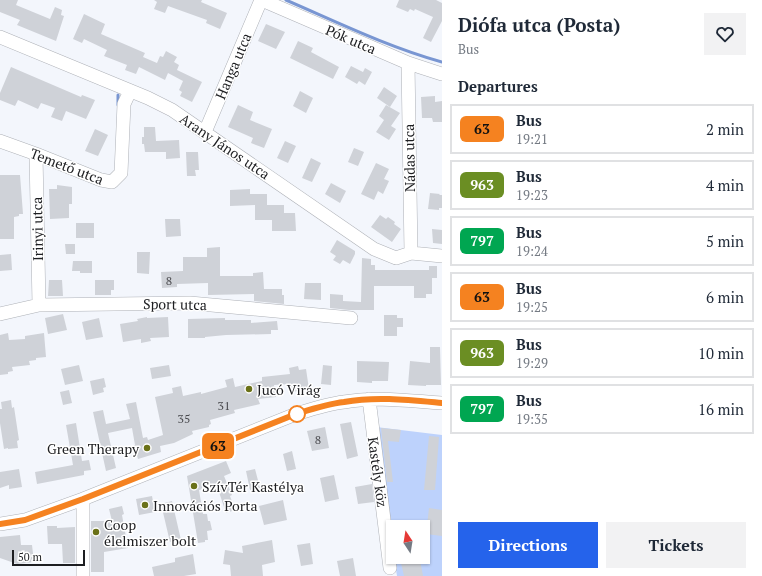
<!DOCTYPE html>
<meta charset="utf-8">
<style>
:root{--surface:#fff;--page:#f2f2f3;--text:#1f2937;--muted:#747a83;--line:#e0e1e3;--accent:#2563eb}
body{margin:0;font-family:"PT Serif",serif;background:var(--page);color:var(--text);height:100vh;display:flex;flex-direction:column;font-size:15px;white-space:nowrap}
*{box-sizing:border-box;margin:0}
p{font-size:13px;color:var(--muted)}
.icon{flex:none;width:22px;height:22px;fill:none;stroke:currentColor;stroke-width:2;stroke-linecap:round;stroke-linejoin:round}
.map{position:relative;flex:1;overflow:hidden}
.details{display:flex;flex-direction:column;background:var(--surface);width:320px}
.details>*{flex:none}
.badge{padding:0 8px;border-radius:6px;font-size:14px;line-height:26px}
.needle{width:26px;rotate:348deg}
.buttons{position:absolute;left:386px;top:520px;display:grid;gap:8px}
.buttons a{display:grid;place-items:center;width:44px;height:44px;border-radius:0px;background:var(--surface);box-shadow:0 1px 3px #0004;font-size:20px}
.scale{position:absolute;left:12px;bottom:10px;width:73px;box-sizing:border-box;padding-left:4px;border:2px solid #1d1e21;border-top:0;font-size:11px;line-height:14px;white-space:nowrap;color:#1d1e21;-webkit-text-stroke:3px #fff;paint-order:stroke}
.map>.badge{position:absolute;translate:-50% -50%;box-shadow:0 0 0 2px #fff}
h2{padding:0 16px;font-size:15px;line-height:36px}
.round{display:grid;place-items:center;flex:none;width:42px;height:42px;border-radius:0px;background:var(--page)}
.overview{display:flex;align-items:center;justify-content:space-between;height:68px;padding:0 16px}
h1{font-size:19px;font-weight:600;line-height:30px}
.action{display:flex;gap:8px;margin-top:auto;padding:8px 16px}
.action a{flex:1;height:46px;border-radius:0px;background:var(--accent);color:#fff;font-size:16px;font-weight:600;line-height:46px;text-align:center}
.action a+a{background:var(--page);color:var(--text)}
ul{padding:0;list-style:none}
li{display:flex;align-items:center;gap:12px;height:50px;margin:0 8px 6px;padding:0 8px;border:2px solid var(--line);border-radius:0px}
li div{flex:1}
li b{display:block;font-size:15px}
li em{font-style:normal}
li .badge{min-width:44px;font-weight:700;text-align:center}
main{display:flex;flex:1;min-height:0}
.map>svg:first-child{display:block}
</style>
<main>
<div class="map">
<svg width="442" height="576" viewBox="0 0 442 576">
<rect width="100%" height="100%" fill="#f3f6fc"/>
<!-- green -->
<path fill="#bdd2fc" d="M 376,427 L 442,435 L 442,576 L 397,576 L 394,557 L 423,557 L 423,527 L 393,527 L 393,553 Z"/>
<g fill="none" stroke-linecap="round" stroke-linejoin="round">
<!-- stream -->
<path stroke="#7996d2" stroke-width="3" d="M 286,0 C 337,22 388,47 442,62
M 118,105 L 118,95"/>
</g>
<!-- building -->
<path fill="#cfd2d8" d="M 0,0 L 18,0 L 16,5 L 50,19 L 55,7 L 62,10 L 61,15 L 64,16 L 56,41 L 17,25 L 20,20 L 0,12 Z
M 154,0 L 202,0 L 201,2 L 227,13 L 220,29 L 206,23 L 207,20 L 168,6 L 165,13 L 154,9 L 157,2 Z
M 399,0 L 436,0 L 442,3 L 442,21 L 431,42 L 423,38 L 433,17 L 415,9 L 414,11 L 410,9 L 408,12 L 396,7 Z
M 84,14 L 105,24 L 101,34 L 145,53 L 143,57 L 157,63 L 160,56 L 163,57 L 166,51 L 177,57 L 174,62 L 179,65 L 177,70 L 202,82 L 192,102 L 180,96 L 182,92 L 179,90 L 183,81 L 168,73 L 165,80 L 139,67 L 136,74 L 125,70 L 127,65 L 104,56 L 107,50 L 84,39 L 82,43 L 73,39 Z
M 266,24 L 285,32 L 276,49 L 258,41 Z
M 298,41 L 313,48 L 311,52 L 339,67 L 333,79 L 290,58 Z
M 351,66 L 363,72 L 365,68 L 372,72 L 365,85 L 359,81 L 357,84 L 345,77 Z
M 11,67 L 81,97 L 82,95 L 95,100 L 86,119 L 66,111 L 62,121 L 51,117 L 55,108 L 41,103 L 38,109 L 18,100 L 15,106 L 0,100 L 0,93 Z
M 384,87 L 397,96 L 390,107 L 377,98 Z
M 300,91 L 313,98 L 306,113 L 293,106 Z
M 435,96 L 435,102 L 442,101 L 442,122 L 433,122 L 432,118 L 422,118 L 421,97 Z
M 238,105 L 253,112 L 250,120 L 272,129 L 264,148 L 251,143 L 253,138 L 228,127 Z
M 386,105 L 400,113 L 391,126 L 396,129 L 389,140 L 376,132 L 384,120 L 379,116 Z
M 144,127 L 155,127 L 156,141 L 179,140 L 180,158 L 166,159 L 166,152 L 145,152 L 144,144 L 142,144 L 142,137 L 144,137 Z
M 95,129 L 108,135 L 98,156 L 85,151 Z
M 285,141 L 296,146 L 288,163 L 277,158 Z
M 354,148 L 364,152 L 358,166 L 348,162 Z
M 186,152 L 198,152 L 199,170 L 195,170 L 196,176 L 187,176 Z
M 311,158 L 321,163 L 312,182 L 302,178 Z
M 376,163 L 389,169 L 384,179 L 389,181 L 383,194 L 378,191 L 374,200 L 361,194 Z
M 0,175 L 20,175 L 23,214 L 19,214 L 19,216 L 14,217 L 14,239 L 0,239 Z
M 331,183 L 346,191 L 340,203 L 325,194 Z
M 57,185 L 72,187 L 72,204 L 69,204 L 69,218 L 50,219 L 49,189 L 57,189 Z
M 250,189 L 250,194 L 267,194 L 267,205 L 284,205 L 284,213 L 295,213 L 296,231 L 272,231 L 272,220 L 255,220 L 255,205 L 230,206 L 230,190 Z
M 430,193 L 440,194 L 439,195 L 442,195 L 442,208 L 439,208 L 439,210 L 428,209 Z
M 380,215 L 386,219 L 388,217 L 395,222 L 394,224 L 401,229 L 392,242 L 371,227 Z
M 165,219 L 180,219 L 181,236 L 166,237 Z
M 76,223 L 94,223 L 94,238 L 76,238 Z
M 432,229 L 442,230 L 442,244 L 433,243 Z
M 337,240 L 355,251 L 355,254 L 350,264 L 343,260 L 340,264 L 333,260 L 336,256 L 330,252 Z
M 65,244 L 75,244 L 75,254 L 66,254 Z
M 220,247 L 220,276 L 253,276 L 253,273 L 263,272 L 264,289 L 282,289 L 282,295 L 284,295 L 284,304 L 254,301 L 254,294 L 208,295 L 208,283 L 177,284 L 177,287 L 162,288 L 161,272 L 183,271 L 183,257 L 207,257 L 207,248 Z
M 137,252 L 150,252 L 149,274 L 137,273 Z
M 11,254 L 12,270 L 0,271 L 0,255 Z
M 362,258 L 371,259 L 371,265 L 375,265 L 375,270 L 429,270 L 429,266 L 437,266 L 437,278 L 432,278 L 432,294 L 426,294 L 426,298 L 414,298 L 414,286 L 374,286 L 374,310 L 349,310 L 330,308 L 330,294 L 343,295 L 343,301 L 361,302 Z
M 73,261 L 92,261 L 92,273 L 80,273 L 80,271 L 72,271 Z
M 49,280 L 62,280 L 63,296 L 48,296 Z
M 95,280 L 114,280 L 114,290 L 111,290 L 111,295 L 95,295 Z
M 305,283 L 321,283 L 321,300 L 304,299 Z
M 63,314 L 67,330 L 48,334 L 45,318 Z
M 384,315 L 397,315 L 397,318 L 403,318 L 403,327 L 397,327 L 397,336 L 384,336 Z
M 147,317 L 147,318 L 168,317 L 169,337 L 150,338 L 151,341 L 141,343 L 141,339 L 123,342 L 120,324 L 138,321 L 137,319 Z
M 99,318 L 103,337 L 86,340 L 82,322 Z
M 225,318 L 225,320 L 251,320 L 251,323 L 277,321 L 278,330 L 271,330 L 271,334 L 226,335 L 205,337 L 205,338 L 188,338 L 188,319 Z
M 8,333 L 9,340 L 25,339 L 25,336 L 44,333 L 46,357 L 36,358 L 36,360 L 29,361 L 30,365 L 12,367 L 13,371 L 8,372 L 8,374 L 0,375 L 0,335 Z
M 430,347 L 440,347 L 441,385 L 426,385 L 426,386 L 408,385 L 410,361 L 430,363 Z
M 357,361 L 389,362 L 388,381 L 372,381 L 372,383 L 357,382 Z
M 79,365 L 83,381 L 65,385 L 61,369 Z
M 169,365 L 171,376 L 152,379 L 150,368 Z
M 323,365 L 332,366 L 331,385 L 321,384 Z
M 298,366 L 299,370 L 306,369 L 309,389 L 292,392 L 291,384 L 274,385 L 276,397 L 258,399 L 260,404 L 234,410 L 235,413 L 210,420 L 211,424 L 209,425 L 209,427 L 192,431 L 193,434 L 174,443 L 160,446 L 161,452 L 138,459 L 134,445 L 135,445 L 132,428 L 108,433 L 116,468 L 106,471 L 93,412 L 103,410 L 106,424 L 130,419 L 126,404 L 136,402 L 143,438 L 147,437 L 148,440 L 163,435 L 155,397 L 173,393 L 172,388 L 181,386 L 183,396 L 201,392 L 201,394 L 227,387 L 225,380 L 233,378 L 235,387 L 262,381 L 262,377 L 290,374 L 289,368 Z
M 104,378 L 106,387 L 103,388 L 104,392 L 93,395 L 90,381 Z
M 69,390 L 72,403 L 63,405 L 60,392 Z
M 11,400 L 12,408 L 14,407 L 19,440 L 17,441 L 18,448 L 8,449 L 8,448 L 4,449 L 0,423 L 0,409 L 2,409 L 1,402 Z
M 351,422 L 358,456 L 347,459 L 340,424 Z
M 76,423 L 82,461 L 89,460 L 91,470 L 84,471 L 84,475 L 37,484 L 35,472 L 73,465 L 66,425 Z
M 325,427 L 329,448 L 312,451 L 307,431 Z
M 381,428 L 401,430 L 399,442 L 388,441 L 393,482 L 387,482 Z
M 429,436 L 439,437 L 435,490 L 424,490 Z
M 292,451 L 296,469 L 287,471 L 283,454 Z
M 226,461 L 231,473 L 224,476 L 232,495 L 230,496 L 235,510 L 226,513 L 217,486 L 199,490 L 203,514 L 207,514 L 208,521 L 210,521 L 212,530 L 207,531 L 208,540 L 205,540 L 205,542 L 198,543 L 187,476 Z
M 19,469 L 22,487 L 9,489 L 9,485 L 0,488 L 0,472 Z
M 255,469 L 260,488 L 250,490 L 246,471 Z
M 334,475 L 339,499 L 325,502 L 320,478 Z
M 372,484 L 374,502 L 358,504 L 355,487 Z
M 152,496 L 155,512 L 139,515 L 136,499 Z
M 283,500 L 287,520 L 264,525 L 259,506 Z
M 172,501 L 181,540 L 170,542 L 161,504 Z
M 122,506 L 124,514 L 122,515 L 128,548 L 104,552 L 104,572 L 91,572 L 91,521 L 112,521 L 109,509 Z
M 429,508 L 442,510 L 442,536 L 426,534 Z
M 47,526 L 57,526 L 57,528 L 75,527 L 75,563 L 63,563 L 62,544 L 48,544 Z
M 20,535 L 21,545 L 32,545 L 34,562 L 17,564 L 0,558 L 0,537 Z
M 272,540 L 275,562 L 262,565 L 263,576 L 231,576 L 230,565 L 223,564 L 225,550 L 243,553 L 242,546 Z
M 310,543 L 313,564 L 301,566 L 297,545 Z
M 193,554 L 196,574 L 184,576 L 154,576 L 152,567 L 175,562 L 175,558 Z
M 353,558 L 356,576 L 340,576 L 337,561 Z
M 420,560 L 423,576 L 404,576 L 401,563 Z"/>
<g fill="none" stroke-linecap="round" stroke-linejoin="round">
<defs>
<path id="minor" d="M 262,0 L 408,63 L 442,74
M 0,37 L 148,98 L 172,110 L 374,249 L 396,258 L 411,253 L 442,256
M 408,63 L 411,253
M 205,132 L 261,0
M 0,141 L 36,154 L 101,180 L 112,182 L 121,173 L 124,104 L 130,91
M 36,154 L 39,305
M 0,314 L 39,305 L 190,303 L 351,318
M 369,399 L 390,568
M 0,524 L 25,520 L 83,499 L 296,414 C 312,409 327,404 344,402 C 376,396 410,401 442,403
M 83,576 L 83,499"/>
</defs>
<!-- minor casing -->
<use href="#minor" stroke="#aeb1b7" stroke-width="14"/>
<!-- minor -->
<use href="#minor" stroke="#fff" stroke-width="13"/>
</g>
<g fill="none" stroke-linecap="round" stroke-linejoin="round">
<defs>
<path id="line" d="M 0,524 L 25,520 L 83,499 L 296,414 C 312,409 327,404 344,402 C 376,396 410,400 442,403"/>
</defs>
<!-- line casing -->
<use href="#line" stroke="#fff" stroke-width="9"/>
<!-- line -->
<use href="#line" stroke="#f58220" stroke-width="6"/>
</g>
<!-- markers -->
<g fill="#6a7118" stroke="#fff" stroke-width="1.5">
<circle cx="249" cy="389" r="4"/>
<circle cx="147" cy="448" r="4"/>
<circle cx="194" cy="486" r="4"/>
<circle cx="145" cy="505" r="4"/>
<circle cx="96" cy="532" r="4"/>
</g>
<circle fill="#fff" stroke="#f58220" stroke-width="2" cx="297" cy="414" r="8"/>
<g text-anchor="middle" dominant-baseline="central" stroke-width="3" stroke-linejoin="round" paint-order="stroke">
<!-- number labels -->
<g font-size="12" fill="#4a4b4f">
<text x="169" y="280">8</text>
<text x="224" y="405">31</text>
<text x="184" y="418">35</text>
<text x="318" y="439">8</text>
</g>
<!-- street labels -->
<g font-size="14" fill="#1d1e21" stroke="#fff">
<text transform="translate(351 39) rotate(23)">Pók utca</text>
<text transform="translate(233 66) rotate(-67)">Hanga utca</text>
<text transform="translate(225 146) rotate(34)">Arany János utca</text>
<text transform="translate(409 158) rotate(-91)">Nádas utca</text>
<text transform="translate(67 166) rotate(21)">Temető utca</text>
<text transform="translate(37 229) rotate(-91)">Irinyi utca</text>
<text transform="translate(175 304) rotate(1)">Sport utca</text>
<text transform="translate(378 472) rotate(82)">Kastély köz</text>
</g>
<!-- poi labels -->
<g font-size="14" fill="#1d1e21" stroke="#fff" text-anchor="start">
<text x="257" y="389">Jucó Virág</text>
<text x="139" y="448" text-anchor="end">Green Therapy</text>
<text x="202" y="486">SzívTér Kastélya</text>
<text x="153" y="505">Innovációs Porta</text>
<text x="104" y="524">Coop<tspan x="104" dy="16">élelmiszer bolt</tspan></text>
</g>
</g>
</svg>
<div class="buttons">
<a><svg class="needle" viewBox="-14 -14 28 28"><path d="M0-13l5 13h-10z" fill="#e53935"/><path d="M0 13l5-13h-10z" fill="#747a83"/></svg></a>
</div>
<div class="scale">50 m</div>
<b class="badge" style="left:218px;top:446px;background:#f58220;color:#111">63</b>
</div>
<section class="details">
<div class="overview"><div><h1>Diófa utca (Posta)</h1><p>Bus</p></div><a class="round"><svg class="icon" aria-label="heart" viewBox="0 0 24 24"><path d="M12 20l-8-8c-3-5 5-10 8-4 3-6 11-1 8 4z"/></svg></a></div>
<h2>Departures</h2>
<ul>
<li><span class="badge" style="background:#f58220;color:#111">63</span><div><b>Bus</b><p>19:21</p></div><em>2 min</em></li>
<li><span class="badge" style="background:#6b8e23;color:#fff">963</span><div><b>Bus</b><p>19:23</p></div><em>4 min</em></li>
<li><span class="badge" style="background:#00a651;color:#fff">797</span><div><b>Bus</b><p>19:24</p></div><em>5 min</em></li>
<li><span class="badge" style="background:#f58220;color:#111">63</span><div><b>Bus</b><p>19:25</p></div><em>6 min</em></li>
<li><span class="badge" style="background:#6b8e23;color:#fff">963</span><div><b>Bus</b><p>19:29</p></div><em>10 min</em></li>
<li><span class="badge" style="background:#00a651;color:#fff">797</span><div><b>Bus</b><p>19:35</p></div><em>16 min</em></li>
</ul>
<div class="action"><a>Directions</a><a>Tickets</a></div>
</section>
</main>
